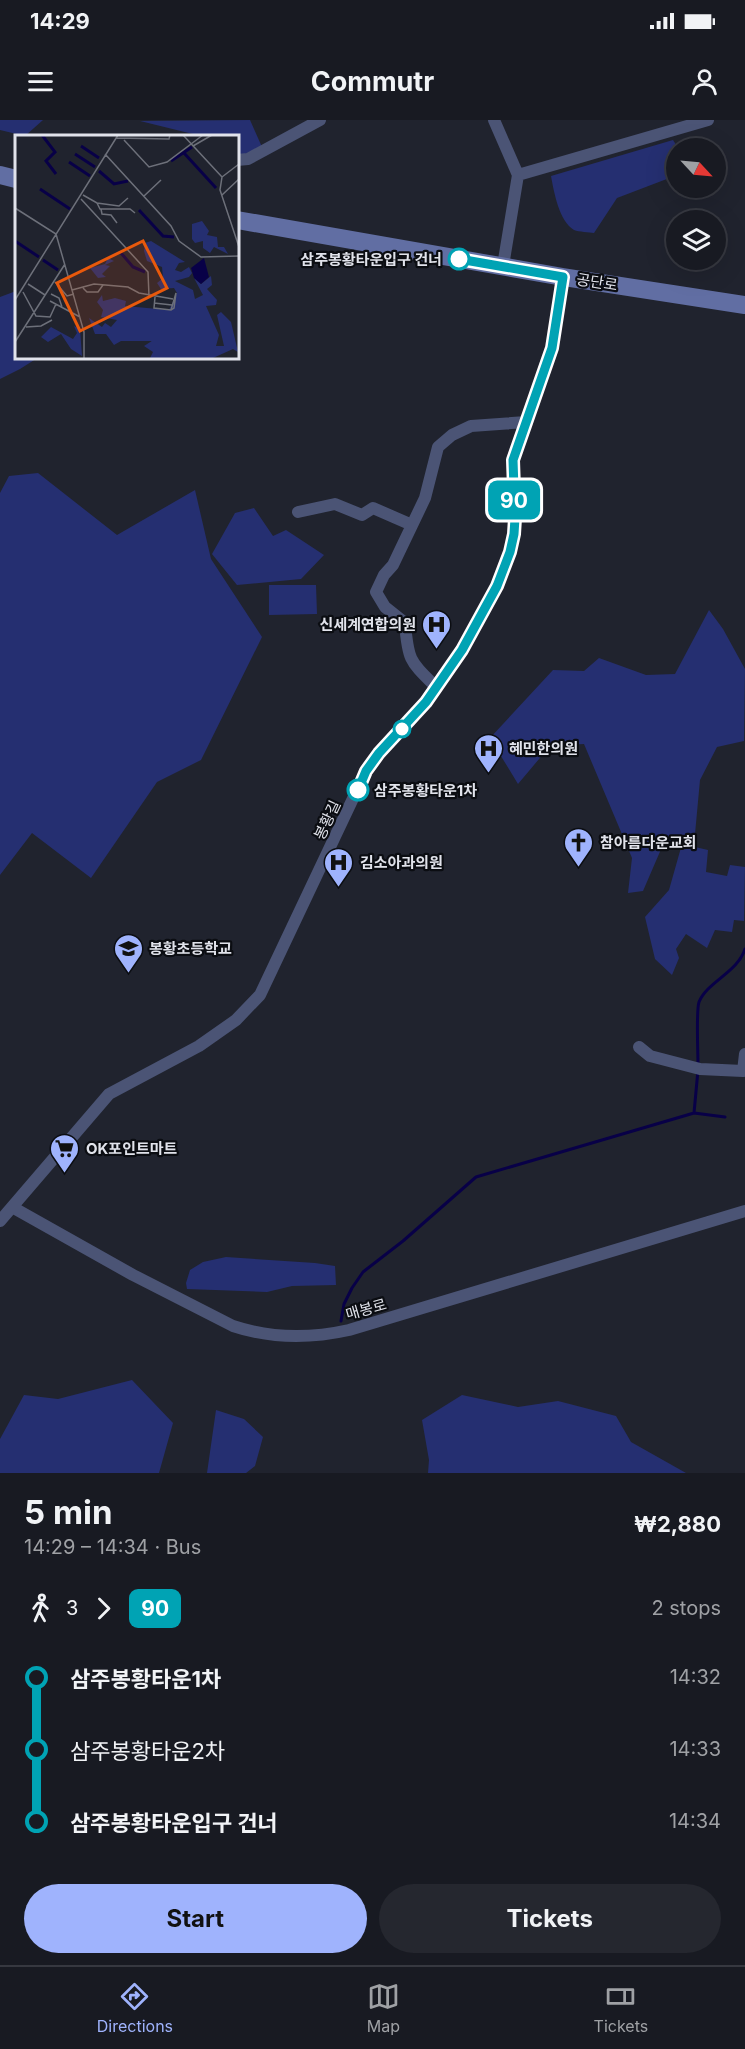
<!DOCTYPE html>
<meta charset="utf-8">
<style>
:root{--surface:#181a22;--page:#25272f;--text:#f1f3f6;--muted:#9fa1a5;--line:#363840;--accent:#9fb3fd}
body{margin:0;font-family:Inter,"Noto Sans KR",sans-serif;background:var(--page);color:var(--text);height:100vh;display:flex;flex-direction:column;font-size:22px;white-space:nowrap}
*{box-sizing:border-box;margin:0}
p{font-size:20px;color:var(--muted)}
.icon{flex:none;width:33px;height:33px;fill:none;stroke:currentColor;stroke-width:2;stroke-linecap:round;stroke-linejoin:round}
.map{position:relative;height:1353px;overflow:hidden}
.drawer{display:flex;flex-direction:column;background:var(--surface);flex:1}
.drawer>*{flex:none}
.badge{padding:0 12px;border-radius:9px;font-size:21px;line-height:39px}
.needle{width:39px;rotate:116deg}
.fabs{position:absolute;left:666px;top:18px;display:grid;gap:12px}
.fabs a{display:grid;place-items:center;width:60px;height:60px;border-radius:50%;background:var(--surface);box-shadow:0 6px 24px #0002,0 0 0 2px var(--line);font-size:30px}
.map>.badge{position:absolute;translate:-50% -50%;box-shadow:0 0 0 3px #fff}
.legs{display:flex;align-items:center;gap:9px;height:66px;padding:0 24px;font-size:20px}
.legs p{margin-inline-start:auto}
.summary{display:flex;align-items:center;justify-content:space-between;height:102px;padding:0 24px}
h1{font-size:33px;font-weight:700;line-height:45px}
.cta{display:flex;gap:12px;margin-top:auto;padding:12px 24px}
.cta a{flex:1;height:69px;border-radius:36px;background:var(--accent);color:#111;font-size:24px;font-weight:700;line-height:69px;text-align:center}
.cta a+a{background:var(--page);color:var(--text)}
ul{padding:0 24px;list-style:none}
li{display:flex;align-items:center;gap:21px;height:72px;font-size:22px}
li i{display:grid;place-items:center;width:9px;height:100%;margin:0 8px;background:currentColor}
li i::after{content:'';width:15px;height:15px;margin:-8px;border:4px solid;border-radius:50%;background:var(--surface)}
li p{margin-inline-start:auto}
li:first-child i{background:linear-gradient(#0000 50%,currentColor 0)}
li:last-child i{background:linear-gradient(currentColor 50%,#0000 0)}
.status{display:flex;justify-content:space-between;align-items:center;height:42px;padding:0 30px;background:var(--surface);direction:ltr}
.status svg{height:16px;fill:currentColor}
header{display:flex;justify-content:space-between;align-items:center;height:78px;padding:0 24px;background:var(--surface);font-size:27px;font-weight:700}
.dock{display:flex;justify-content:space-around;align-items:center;height:84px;border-top:2px solid var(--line);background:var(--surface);font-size:16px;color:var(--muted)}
.dock a{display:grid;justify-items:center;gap:3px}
.dock .active{color:var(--accent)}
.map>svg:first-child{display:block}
</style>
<div class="status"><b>14:29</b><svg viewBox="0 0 49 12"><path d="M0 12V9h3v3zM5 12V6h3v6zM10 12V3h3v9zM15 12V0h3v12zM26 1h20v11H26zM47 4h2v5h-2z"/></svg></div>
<header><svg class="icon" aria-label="menu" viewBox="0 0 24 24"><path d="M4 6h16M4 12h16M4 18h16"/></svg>Commutr<svg class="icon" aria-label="person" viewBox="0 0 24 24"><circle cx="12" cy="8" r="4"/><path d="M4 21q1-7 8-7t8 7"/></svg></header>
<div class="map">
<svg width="745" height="1353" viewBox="0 0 745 1353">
<rect width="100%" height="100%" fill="#20232e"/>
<!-- green -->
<path fill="#252f71" d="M 0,0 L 43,0 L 25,16 L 0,10 Z
M 250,0 L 262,27 L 237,37 L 237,16 L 201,16 L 140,1 Z
M 673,20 L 678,28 L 676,28 L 676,52 L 672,57 L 617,78 L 594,113 C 589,112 579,112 574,110 C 559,101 554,72 551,56 Z
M 16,171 L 16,237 L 39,237 L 20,249 L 0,259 L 0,177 Z
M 38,353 L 117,415 L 195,370 L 211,439 L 262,517 L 201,640 L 157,662 L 91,758 L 32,713 L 0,755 L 0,373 L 9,356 Z
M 254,388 L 273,416 L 286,410 L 324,435 L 301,459 L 237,465 L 212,434 L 235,393 Z
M 316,465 L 317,494 L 269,495 L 269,465 Z
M 709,490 L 723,509 L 745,549 L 744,621 L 717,627 L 700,660 L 695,714 L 662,727 L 643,771 L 628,773 L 632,738 L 584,624 L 550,626 L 518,664 L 490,618 L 553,550 L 584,551 L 599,538 L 646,555 L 675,554 Z
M 682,724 L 708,730 L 706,752 L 727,756 L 730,745 L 745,747 L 744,801 L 734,800 L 732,812 L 715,810 L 707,828 L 686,814 L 676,829 L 679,838 L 672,855 L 655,839 L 645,797 L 669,770 Z
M 226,1137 L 315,1143 L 335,1146 L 336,1165 L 292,1166 L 267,1172 L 187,1169 L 186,1163 L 190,1150 L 203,1142 Z
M 132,1260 L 173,1303 L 159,1353 L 0,1353 L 0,1319 L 24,1275 L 58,1279 Z
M 462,1275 L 518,1287 L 558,1281 L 616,1296 L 631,1322 L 686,1353 L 428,1353 L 429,1340 L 422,1300 Z
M 216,1290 L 244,1299 L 263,1317 L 255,1346 L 246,1353 L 207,1353 Z"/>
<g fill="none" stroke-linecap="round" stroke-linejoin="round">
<!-- stream -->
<path stroke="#080047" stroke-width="3" d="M 698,944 C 698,932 696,891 699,882 C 707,862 738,852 745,829
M 694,993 L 698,950
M 341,1201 L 344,1184 L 352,1168 L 363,1152 L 403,1121 L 476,1057 L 694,993 L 725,997"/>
<!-- street -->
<path stroke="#4b5475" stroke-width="12" d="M 494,0 L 518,55
M 237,40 L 248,39 L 320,0
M 503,146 L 518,55 L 708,0
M 298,392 L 335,384 L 362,395 L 373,388 L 412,405
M 436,567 C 410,541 408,541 405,503 L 385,487 L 376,472 L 384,455 L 393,445 L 425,378 L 438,327 L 452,315 L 471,306 L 526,302
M 639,927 L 650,936 L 700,949 L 743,951 L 745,934
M 12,1087 L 133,1155 L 233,1206 C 272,1219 309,1219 349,1210 L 745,1091
M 0,1101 L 109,974 L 199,926 L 236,900 L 260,875 L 366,651 L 379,633 L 410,601 L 425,582 L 462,530 L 497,466 L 510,432 L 514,414 L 515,398 L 513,340 L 552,228 L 563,157"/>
<!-- secondary -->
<path stroke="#616ea3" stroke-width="18" d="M 0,55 L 16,59
M 237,100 L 563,157 L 745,185"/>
</g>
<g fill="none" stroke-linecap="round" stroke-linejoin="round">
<defs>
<path id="line-1" d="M 358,670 L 366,651 L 379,633 L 426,582 L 462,530 L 497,466 L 510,432 L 514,414 L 515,398 L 513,340 L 552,228 L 563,157 L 459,139"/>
</defs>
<!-- line-1 casing -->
<use href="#line-1" stroke="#fff" stroke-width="14"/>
<!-- line-1 -->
<use href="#line-1" stroke="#00a3b4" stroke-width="9"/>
</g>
<!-- icons -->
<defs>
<symbol id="hospital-pin" viewBox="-11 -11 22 30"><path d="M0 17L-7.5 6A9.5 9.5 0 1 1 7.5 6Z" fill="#9fb3fd" stroke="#0b0d12"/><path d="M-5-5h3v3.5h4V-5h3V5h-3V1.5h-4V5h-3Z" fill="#111"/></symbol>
<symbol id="church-pin" viewBox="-11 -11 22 30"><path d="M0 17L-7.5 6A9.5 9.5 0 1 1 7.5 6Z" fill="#9fb3fd" stroke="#0b0d12"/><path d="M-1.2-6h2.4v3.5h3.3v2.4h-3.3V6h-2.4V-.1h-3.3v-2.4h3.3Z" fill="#111"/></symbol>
<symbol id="school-pin" viewBox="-11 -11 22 30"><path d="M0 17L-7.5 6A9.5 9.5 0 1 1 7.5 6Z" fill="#9fb3fd" stroke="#0b0d12"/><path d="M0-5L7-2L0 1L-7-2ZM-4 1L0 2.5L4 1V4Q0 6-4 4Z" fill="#111"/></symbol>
<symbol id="supermarket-pin" viewBox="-11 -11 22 30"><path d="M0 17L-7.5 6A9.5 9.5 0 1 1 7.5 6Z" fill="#9fb3fd" stroke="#0b0d12"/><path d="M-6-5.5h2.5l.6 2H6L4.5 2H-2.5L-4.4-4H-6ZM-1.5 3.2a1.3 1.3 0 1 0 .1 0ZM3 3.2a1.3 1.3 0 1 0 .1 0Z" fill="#111"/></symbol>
</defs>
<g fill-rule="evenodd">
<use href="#hospital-pin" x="420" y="488" width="33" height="45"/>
<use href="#hospital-pin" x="472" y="612" width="33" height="45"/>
<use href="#church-pin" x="562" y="706" width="33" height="45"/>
<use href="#hospital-pin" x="322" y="726" width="33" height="45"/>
<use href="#school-pin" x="112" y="812" width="33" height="45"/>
<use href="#supermarket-pin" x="48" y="1012" width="33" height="45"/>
</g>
<!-- markers -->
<g fill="#fff" stroke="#00a3b4" stroke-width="3">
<circle cx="459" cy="139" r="10"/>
<circle cx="402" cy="609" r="8"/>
<circle cx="358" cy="670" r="10"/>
</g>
<g text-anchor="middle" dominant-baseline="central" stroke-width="4.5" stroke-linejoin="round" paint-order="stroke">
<!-- stop labels -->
<g font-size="15" font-weight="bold" fill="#e1e3eb" stroke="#0b0d12" text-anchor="end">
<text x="442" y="139">삼주봉황타운입구 건너</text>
<text x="374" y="670" text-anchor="start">삼주봉황타운1차</text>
</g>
<!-- street labels -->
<g font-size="15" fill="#e1e3eb" stroke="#0b0d12">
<text transform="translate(597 162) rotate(9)">공단로</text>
<text transform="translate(327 700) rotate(-65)">봉황길</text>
<text transform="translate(366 1189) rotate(-16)">매봉로</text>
</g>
<!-- poi labels -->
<g font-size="15" font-weight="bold" fill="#e1e3eb" stroke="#0b0d12" text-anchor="start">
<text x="416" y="504" text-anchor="end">신세계연합의원</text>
<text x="509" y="628">혜민한의원</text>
<text x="600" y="722">참아름다운교회</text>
<text x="360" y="742">김소아과의원</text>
<text x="149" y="828">봉황초등학교</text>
<text x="86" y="1028">OK포인트마트</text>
</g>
</g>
<!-- overview -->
<g transform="translate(15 15)">
<rect width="224" height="224" fill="#20232e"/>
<path d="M 187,86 L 194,96 L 192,100 L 202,102 L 203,112 L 209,112 L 213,119 L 199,112 L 195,118 L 188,113 L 188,106 L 180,108 L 177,104 L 177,89 ZM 136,106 L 170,127 L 164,128 L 160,135 L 166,137 L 174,132 L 177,138 L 174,142 L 160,146 L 178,155 L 180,164 L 188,160 L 179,143 L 186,149 L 196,141 L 197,150 L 192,154 L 202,165 L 201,170 L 191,171 L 204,200 L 201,211 L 209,211 L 202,180 L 206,177 L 216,187 L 223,217 L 218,214 L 198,223 L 135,223 L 138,217 L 129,211 L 143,202 L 137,206 L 106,206 L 99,210 L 91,199 L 80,199 L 74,183 L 87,192 L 90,188 L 96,192 L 102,185 L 86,182 L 88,175 L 82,167 L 87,160 L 88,166 L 100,163 L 111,166 L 110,171 L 154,175 L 162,158 L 159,153 L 146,154 L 142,148 L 148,143 L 147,132 L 132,126 L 129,116 L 130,108 ZM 93,123 L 99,126 L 90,130 L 95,131 L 87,139 L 91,142 L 83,143 L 75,133 L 90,129 ZM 59,191 L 65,194 L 67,221 L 56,214 L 46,199 L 33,207 L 26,202 L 36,192 L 58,204 L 62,198 Z" fill="#252f71"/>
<path d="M 189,123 L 194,142 L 186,149 L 179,143 L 176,133 Z" fill="#080047"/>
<path fill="none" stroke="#080047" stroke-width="3" d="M 27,0 L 40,17 L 31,26 L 41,39M 66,11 L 84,23M 169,18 L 201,53M 60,19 L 80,32M 156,26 L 177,12M 54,27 L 75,41M 84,36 L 99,49 L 113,46M 25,54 L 55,74M 124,75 L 148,101 L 159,102M 0,106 L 24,122M 106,118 L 118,132 L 130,137M 28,125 L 43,135"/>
<path fill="none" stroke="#6d707a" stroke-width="1.5" d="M 168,0 L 207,42 L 205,55 L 224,112M 101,3 L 154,4 L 155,0M 109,5 L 134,32 L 152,27 L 188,0M 178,11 L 197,0M 90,19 L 156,91 L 164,106 L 186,122 L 224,121M 207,42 L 224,29M 68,60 L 82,68 L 104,71 L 113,63M 207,60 L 224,44M 129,61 L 146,45M 66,64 L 133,137 L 134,161M 82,68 L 85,74 L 115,74 L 120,78M 0,73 L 41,99 L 69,197 L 69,223M 86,74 L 87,79 L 96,80 L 102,88M 40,147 L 52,161 L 59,159M 13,149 L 30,160M 68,153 L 72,157 L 83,157 L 88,150M 57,155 L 79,149 L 113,152 L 124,158 L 158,164M 8,157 L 21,181 L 35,182 L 41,169M 36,159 L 44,163 L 47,172M 140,162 L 139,173 L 156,175 L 159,173 L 161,158 L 156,175M 0,165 L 103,0M 35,166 L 65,182M 139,168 L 157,170M 11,192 L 26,191 L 37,185M 0,207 L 50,129"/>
<path fill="#e8590c" fill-opacity="0.15" stroke="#e8590c" stroke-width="3" d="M 128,106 L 152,153 L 65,196 L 42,148 Z"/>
<rect width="224" height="224" fill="none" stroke="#e1e3eb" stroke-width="3"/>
</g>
</svg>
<div class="fabs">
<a><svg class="needle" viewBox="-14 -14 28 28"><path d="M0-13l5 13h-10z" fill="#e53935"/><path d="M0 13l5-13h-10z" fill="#9fa1a5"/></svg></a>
<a><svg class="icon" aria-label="layers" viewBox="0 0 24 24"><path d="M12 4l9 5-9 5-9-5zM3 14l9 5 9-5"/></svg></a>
</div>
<b class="badge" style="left:514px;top:380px;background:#00a3b4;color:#fff">90</b>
</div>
<section class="drawer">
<div class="summary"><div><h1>5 min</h1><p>14:29 – 14:34 · Bus</p></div><b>₩2,880</b></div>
<div class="legs"><svg class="icon" aria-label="walk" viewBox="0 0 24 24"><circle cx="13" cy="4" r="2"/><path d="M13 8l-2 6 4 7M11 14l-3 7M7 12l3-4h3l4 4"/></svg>3<svg class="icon" aria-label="forward" viewBox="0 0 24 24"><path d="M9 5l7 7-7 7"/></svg><b class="badge" style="background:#00a3b4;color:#fff">90</b><p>2 stops</p></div>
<ul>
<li><i style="color:#00a3b4"></i><b>삼주봉황타운1차</b><p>14:32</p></li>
<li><i style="color:#00a3b4"></i><span>삼주봉황타운2차</span><p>14:33</p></li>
<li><i style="color:#00a3b4"></i><b>삼주봉황타운입구 건너</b><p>14:34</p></li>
</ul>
<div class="cta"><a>Start</a><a>Tickets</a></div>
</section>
<nav class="dock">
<a class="active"><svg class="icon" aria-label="directions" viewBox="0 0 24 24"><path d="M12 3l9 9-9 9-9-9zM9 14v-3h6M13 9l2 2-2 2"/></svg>Directions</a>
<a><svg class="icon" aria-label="map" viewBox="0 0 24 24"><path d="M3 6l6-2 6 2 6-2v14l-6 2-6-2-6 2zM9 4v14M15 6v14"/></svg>Map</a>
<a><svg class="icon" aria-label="tickets" viewBox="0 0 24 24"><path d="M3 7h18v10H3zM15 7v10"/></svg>Tickets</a>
</nav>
